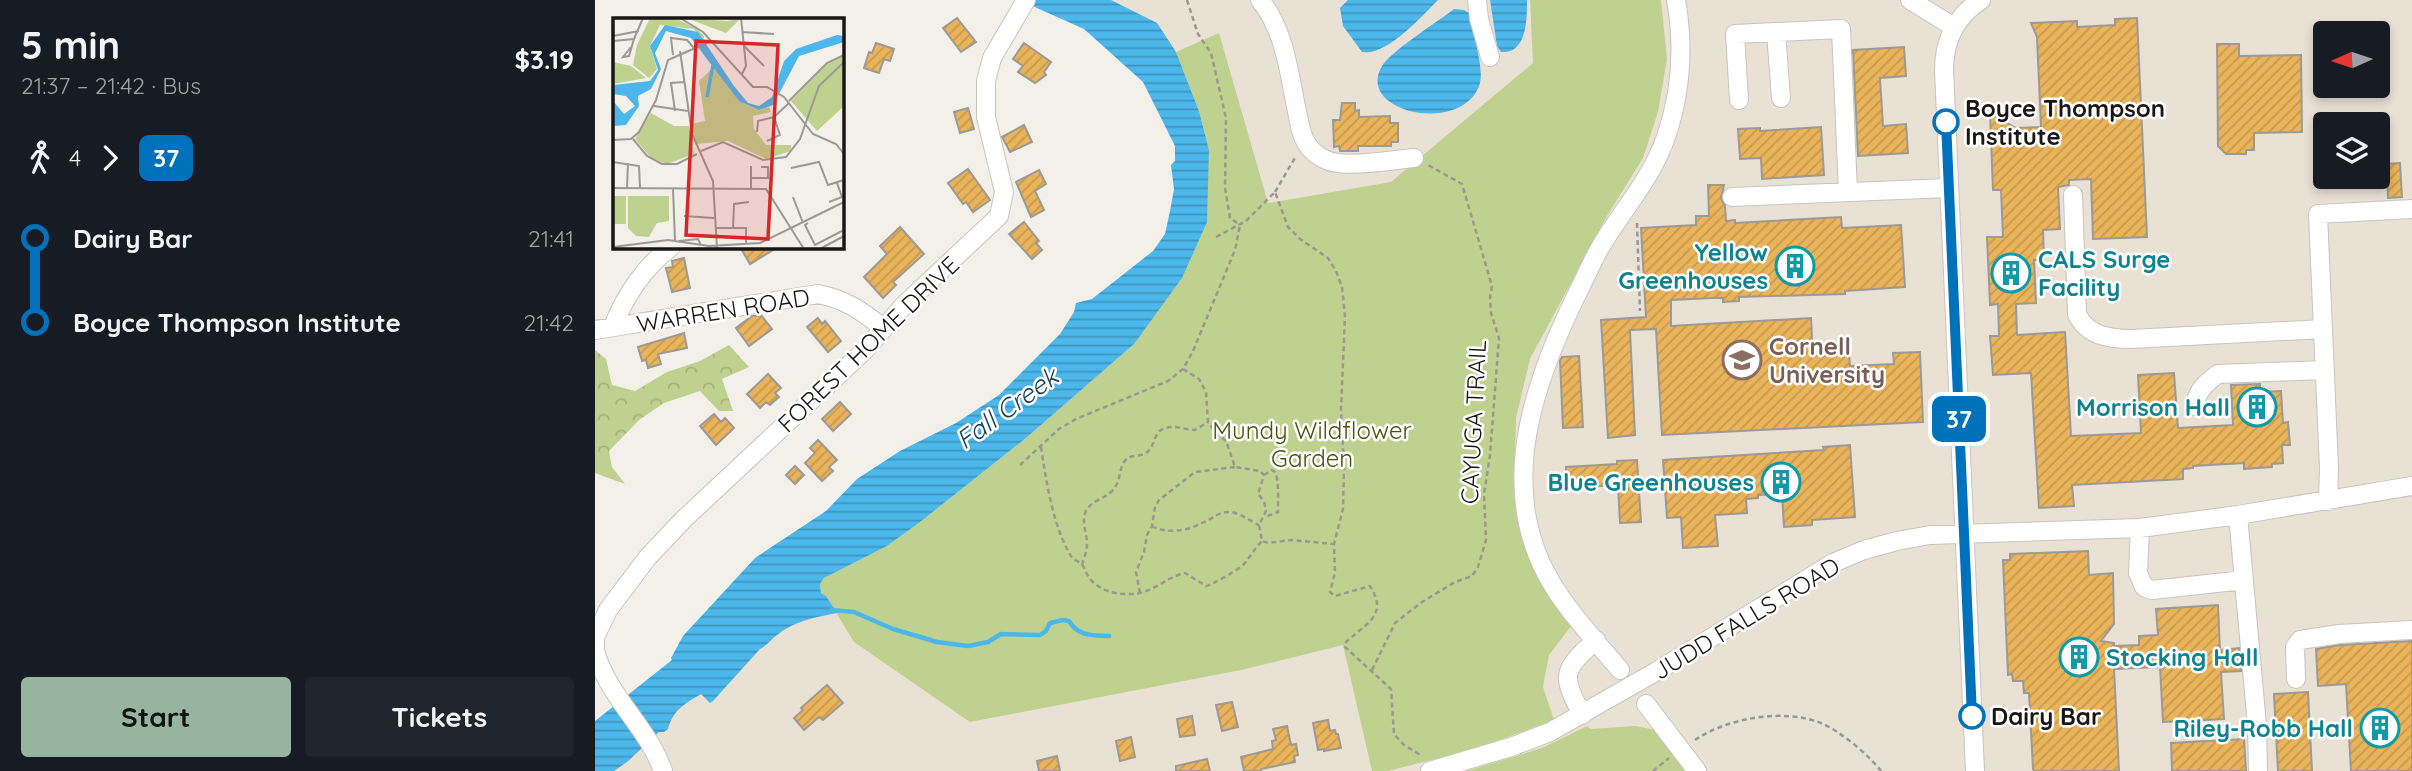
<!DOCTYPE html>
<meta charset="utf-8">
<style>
:root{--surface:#171b24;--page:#20242c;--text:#f1f3f6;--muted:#9ea1a6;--accent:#97b59e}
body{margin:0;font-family:Quicksand,sans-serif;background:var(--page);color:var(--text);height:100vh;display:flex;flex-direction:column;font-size:26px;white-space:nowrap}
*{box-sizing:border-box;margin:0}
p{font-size:23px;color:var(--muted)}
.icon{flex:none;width:38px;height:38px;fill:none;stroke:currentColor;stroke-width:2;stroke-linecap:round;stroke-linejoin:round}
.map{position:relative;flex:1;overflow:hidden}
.drawer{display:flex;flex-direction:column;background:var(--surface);width:595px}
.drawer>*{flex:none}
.badge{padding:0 14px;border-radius:10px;font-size:24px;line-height:46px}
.needle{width:46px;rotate:267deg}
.buttons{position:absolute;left:1718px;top:21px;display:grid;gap:14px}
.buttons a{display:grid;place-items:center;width:77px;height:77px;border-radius:7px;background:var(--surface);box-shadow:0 4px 10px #0003;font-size:35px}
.map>.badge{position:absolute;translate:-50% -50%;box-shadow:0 0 0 4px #fff}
.legs{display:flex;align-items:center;gap:10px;height:77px;padding:0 21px;font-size:23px}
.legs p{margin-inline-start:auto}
.overview{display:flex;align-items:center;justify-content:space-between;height:119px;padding:0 21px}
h1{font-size:38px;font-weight:800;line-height:52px}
.primary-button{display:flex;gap:14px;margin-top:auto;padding:14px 21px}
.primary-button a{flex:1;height:80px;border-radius:7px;background:var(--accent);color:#111;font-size:28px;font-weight:800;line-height:80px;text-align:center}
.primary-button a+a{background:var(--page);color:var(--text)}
ul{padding:0 21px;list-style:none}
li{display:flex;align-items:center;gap:24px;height:84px;font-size:26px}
li i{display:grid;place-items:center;width:10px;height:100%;margin:0 9px;background:currentColor}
li i::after{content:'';width:18px;height:18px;margin:-9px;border:5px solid;border-radius:50%;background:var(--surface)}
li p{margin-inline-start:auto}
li:first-child i{background:linear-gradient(#0000 50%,currentColor 0)}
li:last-child i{background:linear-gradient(currentColor 50%,#0000 0)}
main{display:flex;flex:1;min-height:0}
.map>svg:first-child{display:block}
</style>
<main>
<section class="drawer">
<div class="overview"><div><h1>5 min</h1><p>21:37 – 21:42 · Bus</p></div><b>$3.19</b></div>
<div class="legs"><svg class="icon" aria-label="walk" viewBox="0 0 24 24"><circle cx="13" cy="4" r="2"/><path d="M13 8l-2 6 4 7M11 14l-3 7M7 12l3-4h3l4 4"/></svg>4<svg class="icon" aria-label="forward" viewBox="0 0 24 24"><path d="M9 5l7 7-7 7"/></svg><b class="badge" style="background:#0072bc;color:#fff">37</b></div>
<ul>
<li><i style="color:#0072bc"></i><b>Dairy Bar</b><p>21:41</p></li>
<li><i style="color:#0072bc"></i><b>Boyce Thompson Institute</b><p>21:42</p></li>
</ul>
<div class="primary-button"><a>Start</a><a>Tickets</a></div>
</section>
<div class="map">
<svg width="1817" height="771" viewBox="0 0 1817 771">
<defs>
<pattern id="forest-crowns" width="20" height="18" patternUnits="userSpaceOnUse" patternTransform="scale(1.75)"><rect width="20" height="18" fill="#bfd18f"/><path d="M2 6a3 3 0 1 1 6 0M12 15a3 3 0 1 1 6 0" fill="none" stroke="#a4b37a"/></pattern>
<pattern id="water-rules" width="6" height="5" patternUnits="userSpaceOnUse" patternTransform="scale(1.75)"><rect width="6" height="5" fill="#4cb7eb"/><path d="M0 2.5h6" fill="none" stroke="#3e94bd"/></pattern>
<pattern id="building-hatch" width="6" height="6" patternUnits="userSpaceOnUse" patternTransform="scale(1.75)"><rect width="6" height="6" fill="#e9b45b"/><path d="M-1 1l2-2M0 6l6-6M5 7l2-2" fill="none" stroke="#c79a4e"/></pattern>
</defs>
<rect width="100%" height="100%" fill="#f3efe9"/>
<!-- built -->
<path fill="#eae1d5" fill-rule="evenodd" d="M 472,0 L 1817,0 L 1817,771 L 0,771 L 0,736 L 581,251 L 593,142 L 555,65 ZM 1731,33 L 1783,33 L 1783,86 L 1731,86 ZM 1731,124 L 1783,124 L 1783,177 L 1731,177 Z"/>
<!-- forest -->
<path fill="url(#forest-crowns)" d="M 134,345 L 154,367 L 127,379 L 138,411 L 124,411 L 105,391 L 69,403 L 44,420 L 14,451 L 17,467 L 30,484 L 0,473 L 0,350 L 11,359 L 17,385 L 40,391 L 72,372 L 105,361 Z"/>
<!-- park -->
<path fill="#bfd18f" d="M 935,0 L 1066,0 L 1072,59 L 1063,112 L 1048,158 L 1012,216 L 935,359 L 921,418 L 919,483 L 925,531 L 950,587 L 977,625 L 954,655 L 948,687 L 959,720 L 883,748 L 793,771 L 777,771 L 748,645 L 646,670 L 375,722 L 259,642 L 231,596 L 226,593 L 225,584 L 229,578 L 292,546 L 325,522 L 431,438 L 539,344 L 614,150 L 604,111 L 581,52 L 624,33 L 673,203 L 796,182 L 938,63 Z
M 992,726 L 996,729 L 1041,726 L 1060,730 L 1090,771 L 872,771 L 947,748 Z"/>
<!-- water -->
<path fill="url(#water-rules)" d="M 424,0 L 516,0 L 562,23 L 581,52 L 604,111 L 614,150 L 612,222 L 587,278 L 539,344 L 431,438 L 325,522 L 292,546 L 229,578 L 225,584 L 226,593 L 231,596 L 242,613 C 221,617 199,621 182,635 C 175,640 174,644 165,649 L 118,701 L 115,703 L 106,694 C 88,705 79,709 73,729 L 69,732 L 64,732 L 32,762 L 19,771 L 0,771 L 0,721 L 77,660 L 76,658 L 88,636 L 160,558 L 231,511 L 262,479 L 305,451 L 361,423 L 404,395 L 465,334 L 479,312 L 481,303 L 497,299 L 558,251 L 570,234 L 575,211 L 579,189 L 576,165 L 580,161 L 580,146 L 548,82 L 489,29 Z
M 753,0 L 843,0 C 827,16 791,57 767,52 L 748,26 L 745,8 Z
M 895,0 L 932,0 C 932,19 932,54 906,52 L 902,46 Z
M 859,9 L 869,10 L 874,13 C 877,30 889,67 885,83 C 870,136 759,113 787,66 C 796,51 844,21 859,9 Z"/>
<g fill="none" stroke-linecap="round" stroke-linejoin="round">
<!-- stream -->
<path stroke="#4cb7eb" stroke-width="4.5" d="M 237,610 L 259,612 L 298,629 L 342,642 L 373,646 L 393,642 L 406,634 L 445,635 L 451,631 L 455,623 L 468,620 L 474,621 C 484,637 497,635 514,636"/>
</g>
<!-- building -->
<path fill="url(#building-hatch)" stroke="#9d9994" stroke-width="2" d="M 362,18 L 381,42 L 366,52 L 348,28 Z
M 1542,18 L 1552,237 L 1498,239 L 1496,179 L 1474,180 L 1474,185 L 1463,187 L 1465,229 L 1448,230 L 1449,260 L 1439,260 L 1441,303 L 1421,304 L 1422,335 L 1470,332 L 1476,436 L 1546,433 L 1543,375 L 1579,373 L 1583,428 L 1638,425 L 1636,385 L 1665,384 L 1665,392 L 1686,391 L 1688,423 L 1693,422 L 1695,445 L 1687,445 L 1688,463 L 1677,464 L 1677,467 L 1649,469 L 1649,463 L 1598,466 L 1598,468 L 1588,469 L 1588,479 L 1477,485 L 1479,506 L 1444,508 L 1436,373 L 1398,375 L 1395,336 L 1404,336 L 1403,304 L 1395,305 L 1392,237 L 1408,237 L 1406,190 L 1398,190 L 1395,113 L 1421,128 L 1446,127 L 1442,37 L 1436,23 L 1482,21 L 1482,27 L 1520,25 L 1520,19 Z
M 281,43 L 299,49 L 295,61 L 289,59 L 284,73 L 269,68 L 274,52 L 277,53 Z
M 429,43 L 456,62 L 449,72 L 451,75 L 440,83 L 423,72 L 428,66 L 418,59 Z
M 1622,44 L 1644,44 L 1644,56 L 1706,55 L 1707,132 L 1659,133 L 1659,150 L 1651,150 L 1651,154 L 1631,154 L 1623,146 Z
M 1309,47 L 1311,76 L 1285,78 L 1288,126 L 1311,124 L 1313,153 L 1263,156 L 1258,50 Z
M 747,103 L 760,103 L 760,111 L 764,110 L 764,117 L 795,116 L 795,123 L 803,123 L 803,142 L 796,142 L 796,146 L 763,146 L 763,151 L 745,151 L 744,146 L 739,147 L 738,120 L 745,120 Z
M 373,108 L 379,129 L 365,133 L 359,112 Z
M 429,125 L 437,142 L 415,152 L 407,137 Z
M 1226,127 L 1229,175 L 1167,179 L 1166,158 L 1145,159 L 1143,129 L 1165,128 L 1165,131 Z
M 1805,163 L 1807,197 L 1793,198 L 1792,164 Z
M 373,169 L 395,200 L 378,212 L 371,202 L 368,204 L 353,183 Z
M 444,170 L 451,184 L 440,191 L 449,210 L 436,217 L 421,182 Z
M 1113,185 L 1129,185 L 1126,198 L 1130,206 L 1131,221 L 1140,220 L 1140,223 L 1246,217 L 1247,228 L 1306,225 L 1310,287 L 1250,291 L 1250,294 L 1144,297 L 1144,301 L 1128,302 L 1128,298 L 1118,298 L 1076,300 L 1076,326 L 1216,318 L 1218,356 L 1254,354 L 1255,366 L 1299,364 L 1298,353 L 1325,352 L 1328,422 L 1067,435 L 1061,329 L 1035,330 L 1040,435 L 1013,438 L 1006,320 L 1051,317 L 1046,228 L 1101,225 L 1101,216 L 1114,216 Z
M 429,222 L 444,241 L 441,243 L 447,250 L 437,259 L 414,234 Z
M 305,227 L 329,254 L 298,282 L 301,285 L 288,298 L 269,277 L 292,254 L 285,246 Z
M 145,247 L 183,247 L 155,264 Z
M 89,258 L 95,288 L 77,292 L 71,268 L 78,267 L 77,261 Z
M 166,315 L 177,329 L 154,346 L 141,328 L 157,316 Z
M 223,318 L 227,324 L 230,321 L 246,341 L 233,352 L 212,327 Z
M 89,333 L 92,348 L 63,354 L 66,364 L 53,368 L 51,360 L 47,361 L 43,347 Z
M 984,356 L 988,427 L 968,428 L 965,361 L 967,357 Z
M 173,374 L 186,388 L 180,393 L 184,397 L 175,405 L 171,402 L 165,408 L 152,394 Z
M 245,402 L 256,414 L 238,431 L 227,419 Z
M 119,414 L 126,422 L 130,418 L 139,428 L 121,445 L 105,426 Z
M 223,440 L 242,460 L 234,467 L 238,471 L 227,481 L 210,463 L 220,453 L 215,448 Z
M 1255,445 L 1260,517 L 1217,520 L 1217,525 L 1189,527 L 1187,494 L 1163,495 L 1163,498 L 1151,499 L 1152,513 L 1120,515 L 1123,546 L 1088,548 L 1086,517 L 1072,518 L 1068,460 L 1229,450 L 1228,447 Z
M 1042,460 L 1046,522 L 1025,523 L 1023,485 L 972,488 L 971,467 L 1022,464 L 1022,461 Z
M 200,466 L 209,475 L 200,484 L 191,475 Z
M 1493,551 L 1494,575 L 1518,573 L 1519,624 L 1506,641 L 1519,643 L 1519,646 L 1544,645 L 1544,636 L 1563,635 L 1561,609 L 1623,605 L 1625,650 L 1644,648 L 1646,671 L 1626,672 L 1629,719 L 1568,722 L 1565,667 L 1519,669 L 1524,771 L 1440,771 L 1438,769 L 1434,693 L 1429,693 L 1428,681 L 1418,681 L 1417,674 L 1413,675 L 1408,560 L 1415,560 L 1415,554 Z
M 1817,641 L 1817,771 L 1756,771 L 1751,684 L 1723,686 L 1721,649 L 1745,645 Z
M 232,685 L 248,703 L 228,720 L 224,717 L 209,730 L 199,718 L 208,710 L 206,708 Z
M 1713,692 L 1717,771 L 1683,771 L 1679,694 Z
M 637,702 L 643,727 L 627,731 L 621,705 Z
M 597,716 L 600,735 L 585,737 L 582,719 Z
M 733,720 L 735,731 L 740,730 L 741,734 L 743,734 L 746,748 L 729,751 L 729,749 L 723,750 L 718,723 Z
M 692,726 L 696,745 L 701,744 L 703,755 L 699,756 L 700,762 L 666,769 L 666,771 L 649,771 L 646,757 L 678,749 L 677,741 L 681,740 L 678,729 Z
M 536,737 L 540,757 L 525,761 L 521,741 Z
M 1649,739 L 1651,771 L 1577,771 L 1576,743 Z
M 462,756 L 465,771 L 444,771 L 442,761 Z
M 612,759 L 615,771 L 581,771 L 581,766 Z"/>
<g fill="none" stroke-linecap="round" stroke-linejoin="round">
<defs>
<path id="minor" d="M 665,0 C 689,29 694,71 701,107 C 704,119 705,134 712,144 C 718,154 731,162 743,163 C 764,166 798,160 819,158
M 882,0 L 884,19 L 895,57
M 1315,0 L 1359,27
M 1181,32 L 1186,98
M 1144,100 L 1140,34 L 1246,29 L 1253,192
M 1478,195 L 1482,314 C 1492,336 1515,339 1536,339 L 1728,329
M 1137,197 L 1353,188
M 18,327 C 29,297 50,266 76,247
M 0,330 L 223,294 C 250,299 267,311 288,328
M 1600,406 C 1601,391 1612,382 1623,374 L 1729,370
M 1733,501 L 1734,468 L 1723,214 L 1817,209
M 1643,515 L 1662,725 L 1663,771
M 1545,528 L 1543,573 L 1549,587 L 1557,590 L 1649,580
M 0,646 L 0,637 L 13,610 L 53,557 L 89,519 L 270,350 L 310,304 L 404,216 L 409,192 L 391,117 L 391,81 L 397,58 L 431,0
M 0,651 C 13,697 53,727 68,771
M 1025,670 C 997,636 964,603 946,563 C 906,475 941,379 980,298 C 989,281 996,263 1006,246 C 1028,209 1057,178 1071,137 C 1086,93 1089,45 1081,0
M 1701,679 L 1700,647 L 1705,640 L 1744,634 L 1817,630
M 1051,704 L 1102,771
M 987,715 C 966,674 967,671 1001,640
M 835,771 L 916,747 L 955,732 L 1062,671 L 1238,563 L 1269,550 L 1302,541 L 1335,535 L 1545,528 L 1643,515 L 1817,486
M 1380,771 L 1349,70 C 1349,41 1361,16 1386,0"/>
</defs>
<!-- minor casing -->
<use href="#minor" stroke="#c8c4be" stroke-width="20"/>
<!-- path -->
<path stroke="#9b9793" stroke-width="2.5" stroke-dasharray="5 3.5" stroke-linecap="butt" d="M 592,0 L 603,34 L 616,53 L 631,118 L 630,188 L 635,218 L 645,225
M 680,192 L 701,156
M 1042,223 L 1045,311
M 621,237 L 651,221 L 680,192 L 693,227 L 705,239 L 733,258 L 741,271 L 747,287 L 750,316 L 746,409 L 749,468 L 748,509 L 739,544 L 740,573 L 735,592 L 740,596 L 775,586 C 794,616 771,623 750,643 L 750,647 L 796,689 L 799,734 L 809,745 L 827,756
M 588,369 L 604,379 L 611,392 L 613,422 L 621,433 L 631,441 L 640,467 L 665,471 L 669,475 L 663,494 L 669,501 L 671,511 L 664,525 L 667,541 L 673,543 L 696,540 L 739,544
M 446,447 C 451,480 458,527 476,556 C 479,560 485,562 488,566 C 490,569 491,573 493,576 C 502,590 520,595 536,594 C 557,594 571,577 590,573 L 611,586 C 617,585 645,569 649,564 C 656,556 660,548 667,541
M 425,465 L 464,429 L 481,419 L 573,381 L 588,369 L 598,351 L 640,250 L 645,225
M 669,475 L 677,470 L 680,472 C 684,479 683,502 683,512 L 670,517
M 557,526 C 572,535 595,530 609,522 C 619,518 623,512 634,512 C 644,512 655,521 664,525
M 487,565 C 489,558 492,551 492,544 C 492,533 486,522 491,511 C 497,500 509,499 517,491 C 526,482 523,472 529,462 C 534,454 542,457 549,454 C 564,447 554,427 579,427 C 585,427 593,430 600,430 L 613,422
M 545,593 L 541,572 L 549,552 L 552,535 L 557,526 L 560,507 L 564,500 L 600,472 L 640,467
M 777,670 L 800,623 L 827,602 L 860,582 L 877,576 L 883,567 L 891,540 L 889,494 L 895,455 L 904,338 L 896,313 L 895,298 L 897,286 L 867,184 L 833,165
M 1100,740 C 1132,718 1189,708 1226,723 C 1245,731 1274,755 1286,771
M 1058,771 L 1074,758"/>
<!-- minor -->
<use href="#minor" stroke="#fff" stroke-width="18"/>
</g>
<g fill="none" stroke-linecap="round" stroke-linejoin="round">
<defs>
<path id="line-1" d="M 1351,122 L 1377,716"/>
</defs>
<!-- line-1 casing -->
<use href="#line-1" stroke="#fff" stroke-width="16"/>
<!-- line-1 -->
<use href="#line-1" stroke="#0072bc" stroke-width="10"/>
</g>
<!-- icons -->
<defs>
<symbol id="building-ring" viewBox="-11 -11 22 22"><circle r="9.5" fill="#fff" stroke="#0f9aa8" stroke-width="1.5"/><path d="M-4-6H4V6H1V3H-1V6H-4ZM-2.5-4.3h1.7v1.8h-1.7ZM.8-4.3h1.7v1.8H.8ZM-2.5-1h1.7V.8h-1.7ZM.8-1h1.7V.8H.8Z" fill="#0f9aa8"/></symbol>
<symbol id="university-ring" viewBox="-11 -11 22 22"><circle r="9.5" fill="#fff" stroke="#8d6e63" stroke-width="1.5"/><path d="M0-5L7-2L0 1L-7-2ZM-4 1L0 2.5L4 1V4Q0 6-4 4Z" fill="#8d6e63"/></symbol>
</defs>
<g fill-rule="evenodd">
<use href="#building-ring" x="1178" y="244" width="44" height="44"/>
<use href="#building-ring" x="1394" y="251" width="44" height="44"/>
<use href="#university-ring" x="1125" y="338" width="44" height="44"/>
<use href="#building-ring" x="1640" y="385" width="44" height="44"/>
<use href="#building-ring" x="1164" y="460" width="44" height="44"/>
<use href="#building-ring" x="1462" y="635" width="44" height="44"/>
<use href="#building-ring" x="1763" y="706" width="44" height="44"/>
</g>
<!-- markers -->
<g fill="#fff" stroke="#0072bc" stroke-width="3.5">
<circle cx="1351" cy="122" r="12"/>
<circle cx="1377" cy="716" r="12"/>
</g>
<g text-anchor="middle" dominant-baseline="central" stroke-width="5" stroke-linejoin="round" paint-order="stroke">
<!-- stop labels -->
<g font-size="24" font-weight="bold" fill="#191715" stroke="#fff" text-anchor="start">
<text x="1370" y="108">Boyce Thompson<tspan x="1370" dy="28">Institute</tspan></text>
<text x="1396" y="716">Dairy Bar</text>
</g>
<!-- culture labels -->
<g font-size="24" font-weight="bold" fill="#0d838f" stroke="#fff" text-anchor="end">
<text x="1173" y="252">Yellow<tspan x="1173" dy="28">Greenhouses</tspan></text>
<text x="1443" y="259" text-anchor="start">CALS Surge<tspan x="1443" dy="28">Facility</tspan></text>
<text x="1635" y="407">Morrison Hall</text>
<text x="1159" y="482">Blue Greenhouses</text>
<text x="1511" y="657" text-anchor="start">Stocking Hall</text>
<text x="1758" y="728">Riley-Robb Hall</text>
</g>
<!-- street labels -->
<g font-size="24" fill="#191715" stroke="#fff">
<text transform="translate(128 310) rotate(-9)">WARREN ROAD</text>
<text transform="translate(273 344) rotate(-44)">FOREST HOME DRIVE</text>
<text transform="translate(878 422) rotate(-87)">CAYUGA TRAIL</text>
<text transform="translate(1151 618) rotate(-31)">JUDD FALLS ROAD</text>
</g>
<!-- education labels -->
<g font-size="24" font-weight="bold" fill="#785e54" stroke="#fff" text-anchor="start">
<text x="1174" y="346">Cornell<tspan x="1174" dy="28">University</tspan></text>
</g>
<!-- park labels -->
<g font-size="24" fill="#46540e" stroke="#fff">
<text x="717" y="430">Mundy Wildflower<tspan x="717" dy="28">Garden</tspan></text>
</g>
<!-- water labels -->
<g font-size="26" font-style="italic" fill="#154258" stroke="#fff">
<text transform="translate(412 408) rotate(-36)">Fall Creek</text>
</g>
</g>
<!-- overview -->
<g transform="translate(18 18)">
<rect width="231" height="231" fill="#f3efe9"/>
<path d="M 37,0 L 66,2 L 84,11 L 91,18 L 90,24 L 81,11 L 47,7 L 37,28 L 44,51 L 36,60 L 20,47 L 24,27 ZM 73,0 L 114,3 L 127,1 L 113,15 ZM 0,44 L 18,48 L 33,60 L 0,66 Z" fill="#bfd18f"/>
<path d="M 231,38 L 231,88 L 204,113 L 178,83 L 213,47 ZM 102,48 L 126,83 L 146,92 L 156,89 L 158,94 L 140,98 L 141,111 L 153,127 L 178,127 L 178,133 L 153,141 L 115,123 L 83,126 L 78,106 L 92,103 L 86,63 ZM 38,95 L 61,108 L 76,108 L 81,136 L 54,146 L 38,140 L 22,121 ZM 0,178 L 13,178 L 13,206 L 0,206 ZM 15,178 L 56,178 L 56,203 L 44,205 L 36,219 L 23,218 L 15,210 Z" fill="#bfd18f"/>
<path d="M 52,7 L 85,14 L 121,68 L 135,85 L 146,88 L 159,79 L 171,43 L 183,31 L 224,17 L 231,18 L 231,24 L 186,38 L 160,87 L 146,92 L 126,83 L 78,20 L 53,13 L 42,35 L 48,51 L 38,71 L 25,78 L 26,88 L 13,107 L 0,108 L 0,83 L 11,96 L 22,88 L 13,78 L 0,76 L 0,67 L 37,63 L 45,52 L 37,28 Z" fill="#4cb7eb"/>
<path fill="none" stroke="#4cb7eb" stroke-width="3.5" d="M 94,79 L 100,47"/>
<path fill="none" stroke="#9c9994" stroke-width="2" d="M 67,0 L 90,14 L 140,69 L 154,69 L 171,79 L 200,116 L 223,126 L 231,136M 128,0 L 133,48 L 129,56M 129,14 L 161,16M 0,18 L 26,13M 0,23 L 21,21 L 30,0M 131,28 L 151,48M 18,29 L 10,39 L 16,38 L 21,21M 67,33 L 79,116 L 100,163 L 104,230M 60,37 L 58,20 L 74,22 L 81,30M 176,83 L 214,45 L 231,37M 41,88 L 75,93M 62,93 L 58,65 L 71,64M 144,114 L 145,103 L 161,99 L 176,85M 20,121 L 34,138 L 49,146 L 64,146 L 84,136M 0,122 L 18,121 L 26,114 L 43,82 L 55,42 L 96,24M 154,123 L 167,117 L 161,99M 88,133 L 110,124 L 150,142 L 173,139 L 187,121 L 206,68 L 231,44M 0,144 L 26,148 L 27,170M 178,150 L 206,144 L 215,167 L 231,162M 138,160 L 155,160 L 155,149 L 148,149M 0,170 L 153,171 L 191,231M 14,170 L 15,145M 60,171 L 62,222M 138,171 L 138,148M 180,179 L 190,205M 216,184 L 229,179 L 224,165M 71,198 L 101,200M 195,205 L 192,207 L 202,227 L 231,212M 102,210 L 133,210 L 133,227M 120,210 L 121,186 L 136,184M 66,223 L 85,221 L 88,227M 0,229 L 55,222 L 96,228 L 147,225 L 231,184M 207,231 L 231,218"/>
<path fill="#d62828" fill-opacity="0.15" stroke="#d62828" stroke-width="3.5" d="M 83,23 L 165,27 L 155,221 L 73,217 Z"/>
<rect width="231" height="231" fill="none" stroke="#191715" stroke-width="3.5"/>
</g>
</svg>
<div class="buttons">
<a><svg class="needle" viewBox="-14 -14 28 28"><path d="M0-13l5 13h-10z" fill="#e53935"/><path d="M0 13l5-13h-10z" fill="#9ea1a6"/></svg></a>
<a><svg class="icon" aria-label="layers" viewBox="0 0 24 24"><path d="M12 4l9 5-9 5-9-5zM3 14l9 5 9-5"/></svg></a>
</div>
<b class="badge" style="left:1364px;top:419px;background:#0072bc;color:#fff">37</b>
</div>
</main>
